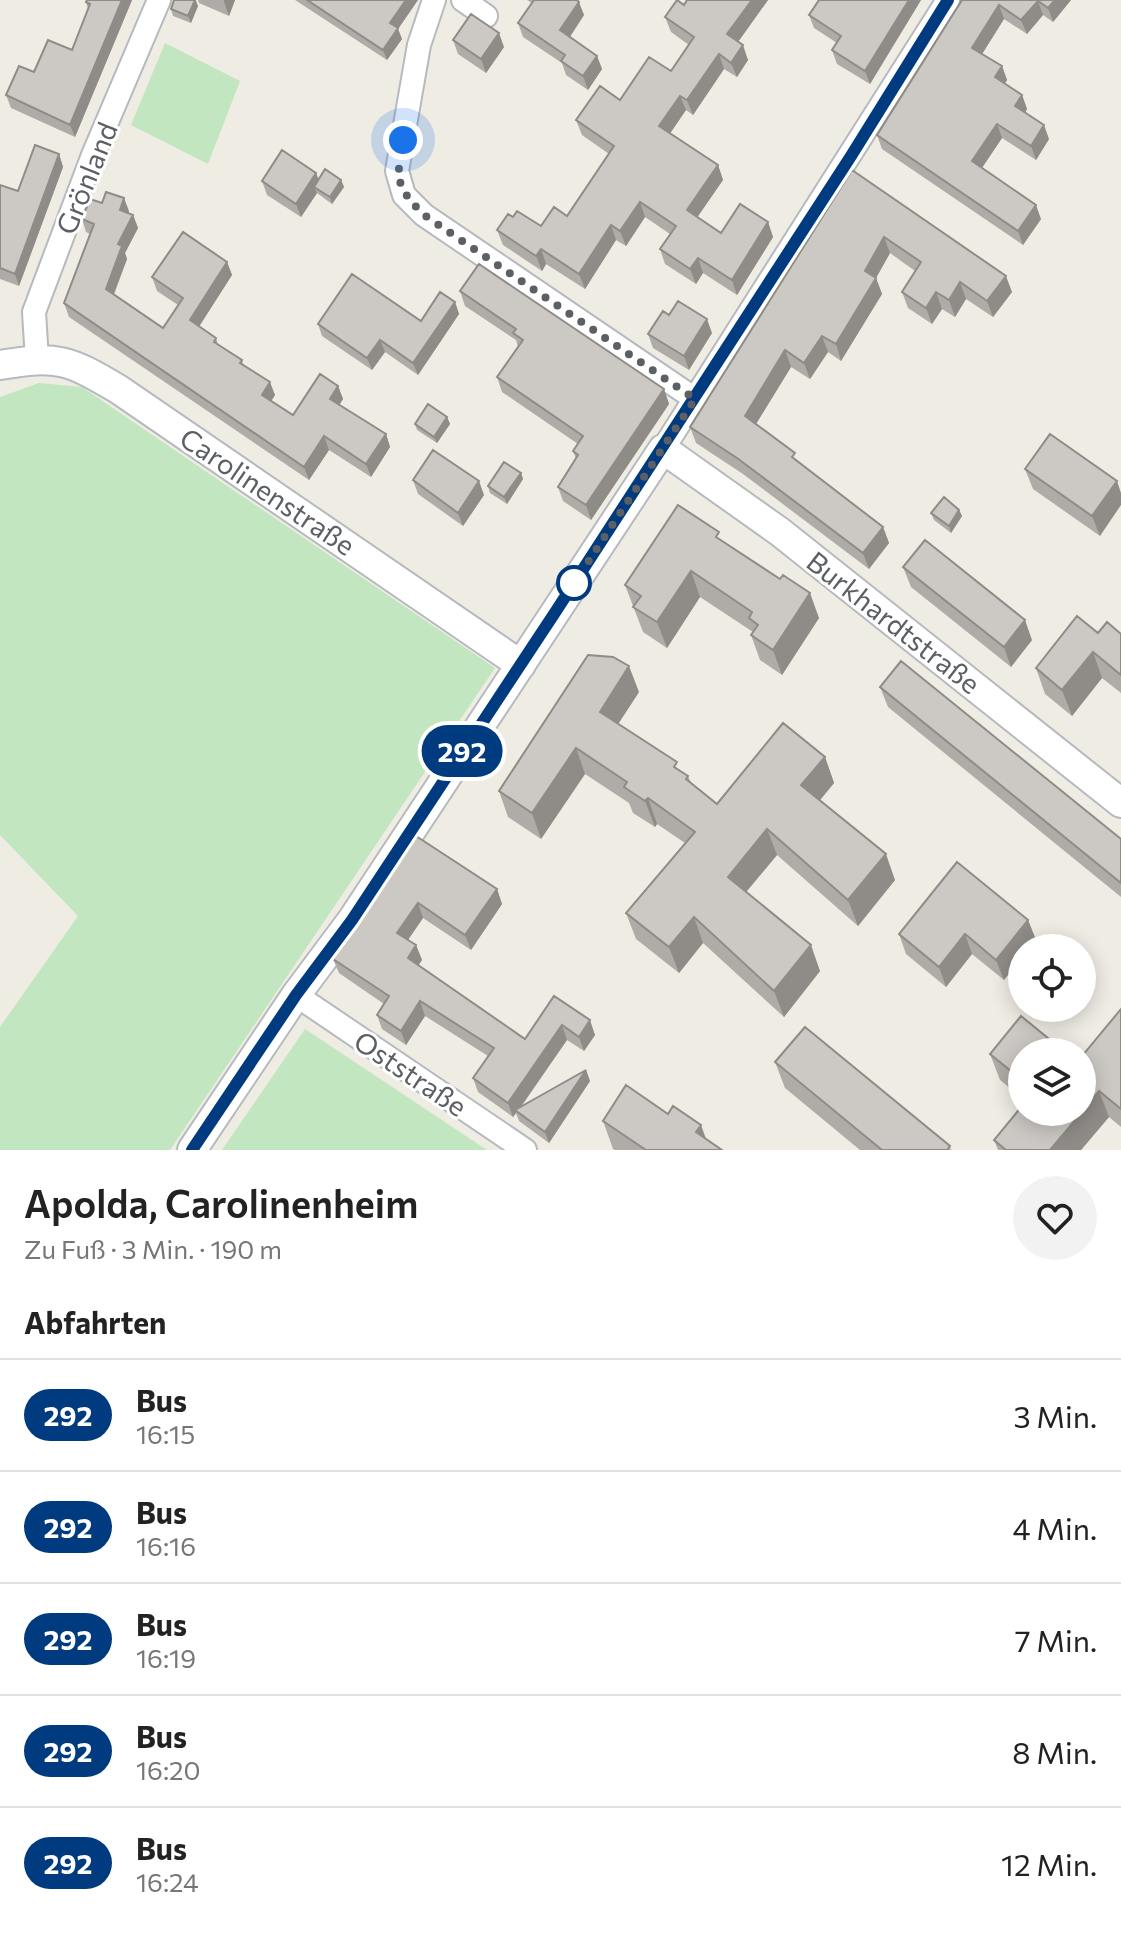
<!DOCTYPE html>
<html lang="de">
<meta charset="utf-8">
<style>
:root{--surface:#fff;--page:#f2f2f2;--text:#222;--muted:#767676;--line:#e0e0e0}
body{margin:0;font-family:Commissioner,sans-serif;background:var(--page);color:var(--text);height:100vh;display:flex;flex-direction:column;font-size:30px;white-space:nowrap}
*{box-sizing:border-box;margin:0}
p{font-size:26px;color:var(--muted)}
.icon{flex:none;width:44px;height:44px;fill:none;stroke:currentColor;stroke-width:2;stroke-linecap:round;stroke-linejoin:round}
.map{position:relative;height:1150px;overflow:hidden}
.details{display:flex;flex-direction:column;background:var(--surface);flex:1}
.details>*{flex:none}
.badge{padding:0 16px;border-radius:26px;font-size:28px;line-height:52px}
.controls{position:absolute;left:1008px;top:934px;display:grid;gap:16px}
.controls a{display:grid;place-items:center;width:88px;height:88px;border-radius:50%;background:var(--surface);box-shadow:0 4px 20px #0003;font-size:40px}
.you{position:absolute;width:40px;height:40px;margin:-20px;border:6px solid #fff;border-radius:50%;background:#1a73e8;box-shadow:0 0 0 12px #1a73e833}
.map>.badge{position:absolute;translate:-50% -50%;box-shadow:0 0 0 4px #fff}
h2{padding:0 24px;font-size:30px;line-height:72px}
.round{display:grid;place-items:center;flex:none;width:84px;height:84px;border-radius:42px;background:var(--page)}
.overview{display:flex;align-items:center;justify-content:space-between;height:136px;padding:0 24px}
h1{font-size:38px;font-weight:600;line-height:60px}
ul{padding:0;list-style:none}
li{display:flex;align-items:center;gap:24px;height:112px;padding:0 24px;border-top:2px solid var(--line)}
li div{flex:1}
li b{display:block;font-size:30px}
li em{font-style:normal}
li .badge{min-width:88px;font-weight:700;text-align:center}
.map>svg:first-child{display:block}
</style>
<div class="map">
<svg width="1121" height="1150" viewBox="0 0 1121 1150">
<rect width="100%" height="100%" fill="#efece4"/>
<!-- green -->
<path fill="#c1e6c0" d="M 165,43 L 240,81 L 208,164 L 131,125 Z
M 39,383 L 82,387 L 495,668 L 170,1150 L 0,1150 L 0,1027 L 78,916 L 0,835 L 0,397 Z
M 305,1029 L 487,1150 L 222,1150 Z"/>
<g fill="none" stroke-linecap="round" stroke-linejoin="round">
<defs>
<path id="minor" d="M 434,0 L 419,45 L 397,171 L 404,195 L 424,215 L 695,399
M 463,0 L 486,16
M 37,360 L 34,312 L 93,155 L 159,0
M 663,449 L 948,0
M 296,995 L 525,1150"/>
<path id="tertiary" d="M 0,365 C 58,355 69,360 118,389 L 521,665
M 192,1150 L 296,995 L 352,920 L 663,449 L 780,532 L 1121,803"/>
</defs>
<!-- minor casing -->
<use href="#minor" stroke="#b6babe" stroke-width="26"/>
<!-- tertiary casing -->
<use href="#tertiary" stroke="#b6babe" stroke-width="32"/>
<!-- minor -->
<use href="#minor" stroke="#fff" stroke-width="22"/>
<!-- tertiary -->
<use href="#tertiary" stroke="#fff" stroke-width="28"/>
</g>
<!-- wall -->
<path fill="#afaca8" d="M 132,0 L 75,137 L 11,108 L 6,95 L 72,50 L 88,9 L 86,2 Z
M 174,0 L 196,0 L 198,6 L 191,23 L 173,16 L 171,9 Z
M 198,0 L 235,0 L 229,16 L 199,3 Z
M 295,0 L 418,0 L 398,29 L 402,39 L 387,60 Z
M 527,0 L 577,0 L 584,15 L 570,37 L 597,56 L 602,69 L 588,90 L 566,75 L 562,63 L 523,37 L 518,23 L 532,3 Z
M 687,0 L 768,0 L 738,42 L 748,60 L 737,77 L 724,69 L 693,115 L 686,110 L 670,133 L 718,165 L 723,180 L 697,217 L 721,233 L 768,222 L 773,237 L 737,295 L 703,273 L 696,284 L 665,264 L 660,249 L 670,234 L 645,217 L 626,246 L 616,240 L 585,289 L 546,264 L 542,271 L 503,245 L 497,230 L 513,217 L 541,226 L 567,216 L 609,154 L 582,135 L 576,120 L 620,100 L 671,71 L 689,45 L 671,32 L 665,17 L 684,5 Z
M 819,0 L 921,0 L 870,84 L 837,64 L 832,50 L 837,43 L 814,28 L 809,15 Z
M 962,0 L 1071,0 L 1053,22 L 1043,15 L 1027,34 L 1004,19 L 982,54 L 1002,66 L 1007,80 L 1004,84 L 1022,95 L 1027,109 L 1025,113 L 1049,139 L 1036,160 L 1002,138 L 982,168 L 1041,219 L 1023,245 L 882,149 L 877,135 Z
M 453,40 L 504,47 L 486,73 L 458,54 Z
M 59,154 L 63,167 L 19,286 L 0,279 L 0,185 L 18,191 Z
M 852,170 L 1012,292 L 993,317 L 966,299 L 955,317 L 942,309 L 932,324 L 908,308 L 902,292 L 915,271 L 890,253 L 876,278 L 882,294 L 841,361 L 828,352 L 810,379 L 791,367 L 756,424 L 798,461 L 883,527 L 889,543 L 869,569 L 743,474 L 696,443 L 690,427 Z
M 316,173 L 319,180 L 341,180 L 344,187 L 332,204 L 317,193 L 301,217 L 267,195 L 262,181 Z
M 102,203 L 129,211 L 128,213 L 133,215 L 138,228 L 125,253 L 127,259 L 114,295 L 163,328 L 178,305 L 157,291 L 152,277 L 227,262 L 232,275 L 199,326 L 216,338 L 218,344 L 242,360 L 244,366 L 275,395 L 271,401 L 293,415 L 338,386 L 343,399 L 339,405 L 386,434 L 390,447 L 371,477 L 329,450 L 309,480 L 69,317 L 64,303 L 90,234 L 86,232 L 82,219 Z
M 460,291 L 664,389 L 669,404 L 591,520 L 563,501 L 558,487 L 576,459 L 573,451 L 578,444 L 502,392 L 497,377 L 518,347 L 516,340 L 465,306 Z
M 455,302 L 459,314 L 418,375 L 385,352 L 372,370 L 322,336 L 318,324 L 421,321 Z
M 669,315 L 712,333 L 689,370 L 653,348 L 648,334 Z
M 447,417 L 450,424 L 437,443 L 417,430 L 415,424 Z
M 1025,469 L 1117,481 L 1100,536 L 1033,489 Z
M 521,473 L 523,479 L 507,504 L 490,493 L 488,486 Z
M 413,480 L 484,495 L 463,526 L 418,494 Z
M 959,510 L 962,516 L 951,533 L 934,520 L 931,513 Z
M 722,541 L 819,618 L 782,675 L 760,660 L 751,635 L 753,632 L 700,597 L 667,648 L 643,632 L 625,585 Z
M 903,567 L 1032,640 L 1011,667 L 911,587 Z
M 1098,633 L 1121,634 L 1121,693 L 1102,678 L 1072,716 L 1045,694 L 1036,668 Z
M 880,687 L 1121,839 L 1121,897 L 888,707 Z
M 639,692 L 618,724 L 688,776 L 691,783 L 717,804 L 825,757 L 834,783 L 820,800 L 895,880 L 858,926 L 777,855 L 746,892 L 820,971 L 784,1017 L 703,943 L 679,973 L 636,939 L 626,913 L 685,843 L 657,824 L 655,827 L 633,813 L 629,803 L 585,774 L 541,839 L 508,817 L 499,791 Z
M 416,836 L 497,889 L 502,904 L 471,950 L 423,918 L 408,940 L 416,945 L 422,960 L 418,965 L 525,1039 L 554,996 L 595,1035 L 584,1051 L 567,1040 L 521,1107 L 586,1070 L 590,1081 L 549,1143 L 519,1121 L 516,1113 L 513,1117 L 478,1092 L 473,1078 L 488,1056 L 425,1016 L 406,1045 L 382,1029 L 377,1015 L 384,1004 L 339,973 L 333,959 Z
M 1028,920 L 1036,940 L 1022,948 L 1022,957 L 1004,980 L 972,954 L 946,987 L 906,954 L 899,934 Z
M 1121,1009 L 1121,1127 L 1109,1117 L 1081,1150 L 998,1150 L 994,1140 L 1082,1112 Z
M 1022,1052 L 1022,1098 L 1000,1080 L 990,1054 Z
M 775,1062 L 950,1146 L 951,1150 L 860,1150 L 785,1088 Z
M 668,1114 L 722,1150 L 615,1150 L 613,1149 L 603,1121 Z"/>
<!-- shaded-wall -->
<path fill="#8f8c88" d="M 122,0 L 132,0 L 75,137 L 70,125 Z
M 195,0 L 198,6 L 191,23 L 188,16 Z
M 224,0 L 235,0 L 229,16 L 224,2 Z
M 406,0 L 418,0 L 398,29 L 402,39 L 387,60 L 383,50 L 390,23 Z
M 752,0 L 768,0 L 733,49 L 727,34 Z
M 909,0 L 921,0 L 870,84 L 865,71 Z
M 1055,0 L 1071,0 L 1053,22 L 1048,8 Z
M 1038,1 L 1043,15 L 1027,34 L 1021,20 Z
M 579,2 L 584,15 L 565,44 L 560,30 Z
M 999,5 L 1004,19 L 977,62 L 972,48 Z
M 499,33 L 504,47 L 486,73 L 481,59 Z
M 743,45 L 748,60 L 737,77 L 731,63 Z
M 719,54 L 724,69 L 693,115 L 687,100 Z
M 597,56 L 602,69 L 588,90 L 583,76 Z
M 1002,66 L 1007,80 L 1000,91 L 995,77 Z
M 1022,95 L 1027,109 L 1020,120 L 1015,106 Z
M 680,96 L 686,110 L 665,141 L 659,126 Z
M 997,124 L 1002,138 L 977,175 L 972,161 Z
M 1044,125 L 1049,139 L 1036,160 L 1031,146 Z
M 59,154 L 63,167 L 19,286 L 15,274 Z
M 718,165 L 723,180 L 692,225 L 687,210 Z
M 316,173 L 321,186 L 314,187 L 317,193 L 301,217 L 296,204 Z
M 341,180 L 344,187 L 332,204 L 330,197 Z
M 124,198 L 129,211 L 124,223 L 120,210 Z
M 640,202 L 645,217 L 626,246 L 620,231 Z
M 1036,205 L 1041,219 L 1023,245 L 1018,231 Z
M 133,215 L 138,228 L 125,253 L 127,259 L 110,303 L 106,289 L 118,244 Z
M 768,222 L 773,237 L 737,295 L 732,280 Z
M 611,225 L 616,240 L 585,289 L 579,274 Z
M 884,237 L 890,253 L 876,278 L 882,294 L 841,361 L 836,344 L 865,271 Z
M 541,249 L 546,264 L 542,271 L 536,256 Z
M 698,258 L 703,273 L 696,284 L 690,269 Z
M 227,262 L 232,275 L 195,333 L 190,320 Z
M 1006,276 L 1012,292 L 993,317 L 987,301 Z
M 960,282 L 966,299 L 955,317 L 949,300 Z
M 936,292 L 942,309 L 932,324 L 926,308 Z
M 455,302 L 459,314 L 418,375 L 413,363 Z
M 707,319 L 712,333 L 689,370 L 684,356 Z
M 822,336 L 828,352 L 810,379 L 804,363 Z
M 380,340 L 385,352 L 372,370 L 367,358 Z
M 785,350 L 791,367 L 751,432 L 745,416 Z
M 270,382 L 275,395 L 267,408 L 262,395 Z
M 338,386 L 343,399 L 335,412 L 330,399 Z
M 664,389 L 669,404 L 591,520 L 586,505 Z
M 447,417 L 450,424 L 437,443 L 434,437 Z
M 386,434 L 390,447 L 371,477 L 366,464 Z
M 324,436 L 329,450 L 309,480 L 304,467 Z
M 521,473 L 523,479 L 507,504 L 504,497 Z
M 479,481 L 484,495 L 463,526 L 458,513 Z
M 1117,481 L 1121,493 L 1121,505 L 1100,536 L 1092,516 Z
M 959,510 L 962,516 L 951,533 L 949,526 Z
M 883,527 L 889,543 L 869,569 L 863,553 Z
M 691,571 L 700,597 L 667,648 L 657,622 Z
M 810,593 L 819,618 L 782,675 L 773,650 Z
M 1025,620 L 1032,640 L 1011,667 L 1004,647 Z
M 1093,652 L 1102,678 L 1072,716 L 1062,690 Z
M 629,666 L 639,692 L 609,738 L 600,712 Z
M 576,748 L 585,774 L 541,839 L 532,813 Z
M 825,757 L 834,783 L 811,811 L 801,785 Z
M 648,798 L 657,824 L 655,827 L 645,801 Z
M 767,829 L 777,855 L 737,903 L 728,877 Z
M 886,854 L 895,880 L 858,926 L 848,900 Z
M 497,889 L 502,904 L 471,950 L 465,935 Z
M 418,903 L 423,918 L 403,947 L 397,933 Z
M 694,917 L 703,943 L 679,973 L 669,947 Z
M 1028,920 L 1036,940 L 1030,948 L 1022,948 L 1022,957 L 1004,980 L 996,960 Z
M 965,934 L 972,954 L 946,987 L 939,967 Z
M 416,945 L 422,960 L 414,972 L 408,958 Z
M 811,945 L 820,971 L 784,1017 L 774,991 Z
M 420,1001 L 425,1016 L 406,1045 L 401,1031 Z
M 590,1020 L 595,1035 L 584,1051 L 579,1037 Z
M 562,1025 L 567,1040 L 517,1112 L 515,1110 L 516,1113 L 513,1117 L 508,1103 Z
M 586,1070 L 590,1081 L 549,1143 L 545,1132 Z
M 1099,1091 L 1109,1117 L 1081,1150 L 1050,1150 Z
M 701,1125 L 710,1150 L 696,1132 Z"/>
<!-- building -->
<path fill="#ccc8c3" stroke="#8f8c88" stroke-width="2" d="M 87,0 L 122,0 L 70,125 L 6,95 L 19,66 L 34,72 L 48,40 L 72,50 L 90,4 L 86,2 Z
M 174,0 L 195,0 L 188,16 L 171,9 Z
M 307,0 L 406,0 L 390,23 L 398,28 L 383,50 Z
M 534,0 L 577,0 L 579,2 L 560,30 L 597,56 L 583,76 L 561,61 L 565,55 L 518,23 Z
M 677,0 L 684,5 L 687,0 L 752,0 L 727,34 L 743,45 L 731,63 L 719,54 L 687,100 L 680,96 L 659,126 L 718,165 L 687,210 L 721,233 L 740,204 L 768,222 L 732,280 L 698,258 L 690,269 L 660,249 L 676,226 L 640,202 L 620,231 L 611,225 L 579,274 L 541,249 L 536,256 L 497,230 L 508,214 L 513,217 L 517,211 L 541,226 L 554,207 L 567,216 L 614,146 L 576,120 L 600,86 L 620,100 L 649,57 L 671,71 L 694,37 L 665,17 Z
M 819,0 L 909,0 L 865,71 L 832,50 L 841,36 L 809,15 Z
M 962,0 L 1055,0 L 1048,8 L 1038,1 L 1021,20 L 999,5 L 972,48 L 1002,66 L 995,77 L 1022,95 L 1015,106 L 1044,125 L 1031,146 L 997,124 L 972,161 L 1036,205 L 1018,231 L 877,135 Z
M 471,14 L 499,33 L 481,59 L 453,40 Z
M 35,145 L 59,154 L 15,274 L 0,268 L 0,185 L 18,191 Z
M 282,150 L 316,173 L 296,204 L 262,181 Z
M 325,169 L 341,180 L 330,197 L 314,187 Z
M 852,170 L 1006,276 L 987,301 L 960,282 L 949,300 L 936,292 L 926,308 L 902,292 L 921,262 L 884,237 L 865,271 L 876,278 L 836,344 L 822,336 L 804,363 L 785,350 L 745,416 L 795,453 L 792,457 L 883,527 L 863,553 L 737,458 L 690,427 Z
M 106,192 L 124,198 L 120,210 L 133,215 L 118,244 L 122,246 L 106,289 L 163,328 L 183,298 L 152,277 L 183,232 L 227,262 L 190,320 L 216,338 L 214,342 L 242,360 L 240,363 L 270,382 L 262,395 L 293,415 L 320,374 L 338,386 L 330,399 L 386,434 L 366,464 L 324,436 L 304,467 L 64,303 L 94,224 L 82,219 L 90,199 L 102,203 Z
M 479,264 L 664,389 L 586,505 L 558,487 L 578,455 L 573,451 L 583,436 L 497,377 L 523,340 L 513,333 L 516,329 L 460,291 Z
M 352,274 L 421,321 L 440,292 L 455,302 L 413,363 L 380,340 L 367,358 L 318,324 Z
M 678,301 L 707,319 L 684,356 L 648,334 L 663,311 L 669,315 Z
M 428,404 L 447,417 L 434,437 L 415,424 Z
M 1050,434 L 1117,481 L 1092,516 L 1025,469 Z
M 433,450 L 479,481 L 458,513 L 413,480 Z
M 504,462 L 521,473 L 504,497 L 488,486 Z
M 944,497 L 959,510 L 949,526 L 931,513 Z
M 678,505 L 719,532 L 716,537 L 780,579 L 783,575 L 810,593 L 773,650 L 751,635 L 758,625 L 749,618 L 752,612 L 691,571 L 657,622 L 633,607 L 641,596 L 625,585 Z
M 925,540 L 1025,620 L 1004,647 L 903,567 Z
M 1077,616 L 1098,633 L 1107,622 L 1121,634 L 1121,675 L 1093,652 L 1062,690 L 1036,668 Z
M 588,655 L 613,657 L 629,666 L 600,712 L 677,762 L 674,767 L 688,776 L 686,779 L 717,804 L 783,723 L 825,757 L 801,785 L 886,854 L 848,900 L 767,829 L 728,877 L 811,945 L 774,991 L 694,917 L 669,947 L 626,913 L 695,832 L 648,798 L 645,801 L 624,787 L 627,782 L 576,748 L 532,813 L 499,791 Z
M 901,661 L 1121,839 L 1121,883 L 880,687 Z
M 416,836 L 497,889 L 465,935 L 418,903 L 397,933 L 416,945 L 408,958 L 525,1039 L 554,996 L 590,1020 L 579,1037 L 562,1025 L 508,1103 L 473,1078 L 494,1048 L 420,1001 L 401,1031 L 377,1015 L 389,996 L 333,959 Z
M 957,862 L 1028,920 L 996,960 L 965,934 L 939,967 L 899,934 Z
M 1121,1009 L 1121,1109 L 1099,1091 L 1082,1111 L 1082,1056 Z
M 1021,1016 L 1065,1052 L 1022,1052 L 1022,1080 L 990,1054 Z
M 805,1027 L 950,1146 L 947,1150 L 882,1150 L 775,1062 Z
M 586,1070 L 545,1132 L 515,1110 Z
M 626,1085 L 668,1114 L 673,1106 L 701,1125 L 696,1132 L 722,1150 L 646,1150 L 603,1121 Z
M 1022,1106 L 1022,1112 L 1082,1112 L 1050,1150 L 1006,1150 L 994,1140 Z"/>
<g fill="none" stroke-linecap="round" stroke-linejoin="round">
<defs>
<path id="line" d="M 192,1150 L 296,995 L 352,920 L 556,611 L 851,156 L 948,0"/>
</defs>
<!-- line casing -->
<use href="#line" stroke="#fff" stroke-width="18"/>
<!-- line -->
<use href="#line" stroke="#003b80" stroke-width="12"/>
<!-- walk -->
<path stroke="#5c6065" stroke-width="8" stroke-dasharray="0 14.4" d="M 403,140 C 396,179 395,186 424,215 L 695,399 L 571,588 L 574,583"/>
</g>
<!-- markers -->
<circle fill="#fff" stroke="#003b80" stroke-width="4" cx="574" cy="583" r="16"/>
<g text-anchor="middle" dominant-baseline="central" stroke-width="6" stroke-linejoin="round" paint-order="stroke">
<!-- street labels -->
<g font-size="28" fill="#5c6065" stroke="#fff">
<text transform="translate(86 178) rotate(-68)">Grönland</text>
<text transform="translate(268 491) rotate(34)">Carolinenstraße</text>
<text transform="translate(894 622) rotate(38)">Burkhardtstraße</text>
<text transform="translate(411 1073) rotate(34)">Oststraße</text>
</g>
</g>
</svg>
<div class="controls">
<a><svg class="icon" aria-label="locate" viewBox="0 0 24 24"><circle cx="12" cy="12" r="6"/><path d="M12 2v4M12 18v4M2 12h4M18 12h4"/></svg></a>
<a><svg class="icon" aria-label="layers" viewBox="0 0 24 24"><path d="M12 4l9 5-9 5-9-5zM3 14l9 5 9-5"/></svg></a>
</div>
<div class="you" style="left:403px;top:140px"></div>
<b class="badge" style="left:462px;top:751px;background:#003b80;color:#fff">292</b>
</div>
<section class="details">
<div class="overview"><div><h1>Apolda, Carolinenheim</h1><p>Zu Fuß · 3 Min. · 190 m</p></div><a class="round"><svg class="icon" aria-label="heart" viewBox="0 0 24 24"><path d="M12 20l-8-8c-3-5 5-10 8-4 3-6 11-1 8 4z"/></svg></a></div>
<h2>Abfahrten</h2>
<ul>
<li><span class="badge" style="background:#003b80;color:#fff">292</span><div><b>Bus</b><p>16:15</p></div><em>3 Min.</em></li>
<li><span class="badge" style="background:#003b80;color:#fff">292</span><div><b>Bus</b><p>16:16</p></div><em>4 Min.</em></li>
<li><span class="badge" style="background:#003b80;color:#fff">292</span><div><b>Bus</b><p>16:19</p></div><em>7 Min.</em></li>
<li><span class="badge" style="background:#003b80;color:#fff">292</span><div><b>Bus</b><p>16:20</p></div><em>8 Min.</em></li>
<li><span class="badge" style="background:#003b80;color:#fff">292</span><div><b>Bus</b><p>16:24</p></div><em>12 Min.</em></li>
</ul>
</section>
